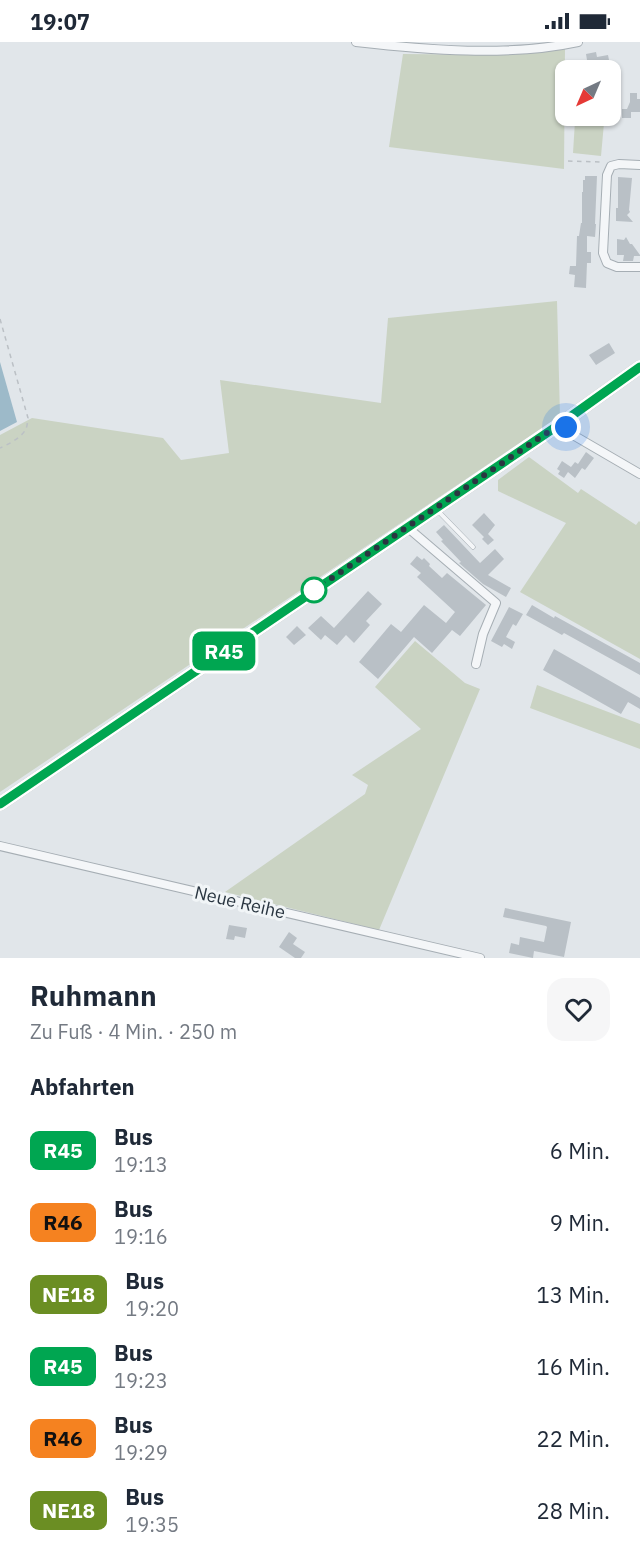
<!DOCTYPE html>
<html lang="de">
<meta charset="utf-8">
<style>
:root{--surface:#fff;--page:#f6f6f7;--text:#1f2937;--muted:#747a83}
body{margin:0;font-family:"IBM Plex Sans",sans-serif;background:var(--page);color:var(--text);height:100vh;display:flex;flex-direction:column;font-size:22px;white-space:nowrap}
*{box-sizing:border-box;margin:0}
p{font-size:20px;color:var(--muted)}
.icon{flex:none;width:33px;height:33px;fill:none;stroke:currentColor;stroke-width:2;stroke-linecap:round;stroke-linejoin:round}
.map{position:relative;height:916px;overflow:hidden}
.sheet{display:flex;flex-direction:column;background:var(--surface);flex:1}
.sheet>*{flex:none}
.badge{padding:0 12px;border-radius:9px;font-size:21px;line-height:39px}
.needle{width:39px;rotate:224deg}
.controls{position:absolute;left:555px;top:18px;display:grid;gap:12px}
.controls a{display:grid;place-items:center;width:66px;height:66px;border-radius:12px;background:var(--surface);box-shadow:0 2px 4px #0004;font-size:30px}
.you{position:absolute;width:30px;height:30px;margin:-15px;border:4px solid #fff;border-radius:50%;background:#1a73e8;box-shadow:0 0 0 9px #1a73e833}
.map>.badge{position:absolute;translate:-50% -50%;box-shadow:0 0 0 3px #fff}
h2{padding:0 30px;font-size:22px;line-height:54px}
.round{display:grid;place-items:center;flex:none;width:63px;height:63px;border-radius:18px;background:var(--page)}
.head{display:flex;align-items:center;justify-content:space-between;height:102px;padding:0 30px}
h1{font-size:28px;font-weight:700;line-height:45px}
ul{padding:0;list-style:none}
li{display:flex;align-items:center;gap:18px;height:72px;padding:0 30px}
li div{flex:1}
li b{display:block;font-size:22px}
li em{font-style:normal}
li .badge{min-width:66px;font-weight:700;text-align:center}
.status{display:flex;justify-content:space-between;align-items:center;height:42px;padding:0 30px;background:var(--surface);direction:ltr}
.status svg{height:16px;fill:currentColor}
.map>svg:first-child{display:block}
</style>
<div class="status"><b>19:07</b><svg viewBox="0 0 49 12"><path d="M0 12V9h3v3zM5 12V6h3v6zM10 12V3h3v9zM15 12V0h3v12zM26 1h20v11H26zM47 4h2v5h-2z"/></svg></div>
<div class="map">
<svg width="640" height="916" viewBox="0 0 640 916">
<rect width="100%" height="100%" fill="#e1e6ea"/>
<!-- green -->
<path fill="#cad3c3" d="M 565,7 L 564,127 L 389,105 L 403,12 L 507,13 Z
M 575,79 L 604,81 L 601,114 L 573,111 Z
M 557,259 L 560,374 L 0,750 L 0,393 L 32,376 L 163,396 L 181,418 L 229,411 L 220,338 L 381,361 L 388,276 Z
M 529,415 L 578,451 L 581,447 L 636,483 L 639,479 L 640,480 L 640,617 L 520,550 L 566,481 L 498,449 L 498,438 Z
M 415,599 L 465,641 L 480,647 L 379,888 L 225,850 L 365,752 L 368,743 L 352,733 L 421,687 L 375,645 Z
M 537,643 L 640,682 L 640,707 L 530,666 Z"/>
<!-- water -->
<path fill="#9dbac9" d="M 0,320 L 17,380 L 0,389 Z"/>
<!-- building -->
<path fill="#b9c0c6" d="M 596,10 L 597,15 L 608,13 L 611,28 L 603,28 L 602,24 L 586,27 L 584,19 L 587,18 L 586,12 Z
M 630,51 L 637,51 L 637,57 L 640,57 L 640,70 L 631,70 L 631,76 L 622,76 L 622,67 L 627,67 L 630,60 Z
M 585,134 L 597,134 L 595,182 L 596,182 L 595,195 L 587,194 L 587,210 L 591,210 L 591,221 L 587,221 L 586,246 L 574,245 L 575,233 L 569,232 L 570,224 L 576,224 L 577,194 L 579,194 L 581,181 L 582,181 L 582,150 L 583,150 L 583,138 L 585,138 Z
M 618,135 L 632,136 L 629,168 L 630,170 L 627,173 L 633,180 L 616,179 L 616,166 L 618,166 Z
M 626,195 L 630,202 L 632,202 L 640,213 L 640,214 L 634,214 L 633,219 L 623,219 L 624,213 L 617,213 L 617,197 L 624,198 Z
M 609,301 L 615,311 L 596,323 L 589,313 Z
M 586,410 L 594,416 L 585,428 L 582,426 L 575,436 L 568,430 L 564,436 L 558,432 L 560,429 L 557,427 L 562,419 L 571,425 L 575,420 L 578,422 Z
M 484,471 L 495,483 L 488,492 L 494,498 L 488,503 L 482,497 L 484,495 L 472,483 Z
M 444,483 L 480,521 L 495,507 L 504,517 L 488,533 L 511,546 L 506,555 L 483,542 L 459,521 L 461,520 L 441,499 L 443,498 L 436,490 Z
M 417,514 L 422,518 L 424,516 L 430,522 L 429,524 L 442,536 L 447,531 L 486,563 L 460,594 L 452,588 L 432,611 L 414,595 L 378,637 L 359,620 L 391,582 L 401,590 L 424,563 L 446,581 L 455,570 L 417,535 L 421,531 L 410,522 Z
M 368,549 L 382,562 L 366,579 L 370,583 L 354,601 L 346,593 L 337,603 L 325,593 L 321,598 L 308,586 L 321,574 L 334,586 Z
M 532,563 L 554,576 L 555,574 L 640,621 L 640,633 L 564,591 L 562,593 L 526,573 Z
M 509,565 L 523,572 L 516,584 L 513,582 L 506,595 L 515,600 L 512,607 L 504,602 L 502,605 L 491,599 Z
M 297,584 L 306,593 L 294,603 L 286,595 Z
M 554,607 L 640,656 L 640,667 L 628,660 L 621,672 L 543,628 Z
M 505,866 L 571,880 L 564,915 L 534,909 L 533,916 L 509,911 L 511,901 L 519,903 L 520,895 L 544,900 L 547,885 L 546,884 L 503,875 Z
M 229,883 L 247,886 L 245,896 L 235,894 L 234,898 L 226,897 Z
M 289,890 L 297,896 L 293,902 L 305,910 L 301,916 L 295,916 L 279,905 Z"/>
<g fill="none" stroke-linecap="round" stroke-linejoin="round">
<defs>
<path id="service" d="M 438,469 L 473,505"/>
<path id="minor" d="M 356,0 C 427,8 508,15 578,0
M 640,123 L 619,122 L 611,124 L 607,133 L 603,211 L 607,221 L 617,225 L 640,225
M 563,380 L 573,393 L 640,432
M 407,485 L 496,561 L 483,592 L 476,622
M 0,804 L 480,916"/>
<path id="secondary" d="M 0,762 L 563,380 L 640,325"/>
</defs>
<!-- service casing -->
<use href="#service" stroke="#a6aeb4" stroke-width="5"/>
<!-- minor casing -->
<use href="#minor" stroke="#a6aeb4" stroke-width="10"/>
<!-- secondary casing -->
<use href="#secondary" stroke="#a6aeb4" stroke-width="14"/>
<!-- path -->
<path stroke="#bbc0c5" stroke-width="1.5" stroke-dasharray="4.5 4.5" stroke-linecap="butt" d="M 568,119 L 603,120
M 0,277 L 28,376 C 28,377 27,385 26,387 C 21,396 9,402 0,406"/>
<!-- service -->
<use href="#service" stroke="#f4f6f8" stroke-width="4"/>
<!-- minor -->
<use href="#minor" stroke="#f4f6f8" stroke-width="8"/>
<!-- secondary -->
<use href="#secondary" stroke="#fff" stroke-width="12"/>
</g>
<g fill="none" stroke-linecap="round" stroke-linejoin="round">
<defs>
<path id="line" d="M 0,762 L 563,380 L 640,325"/>
</defs>
<!-- line casing -->
<use href="#line" stroke="#fff" stroke-width="14"/>
<!-- line -->
<use href="#line" stroke="#00a651" stroke-width="9"/>
<!-- walk -->
<path stroke="#2a3641" stroke-width="6" stroke-dasharray="0 10.8" d="M 314,548 L 563,380 L 566,385"/>
</g>
<!-- markers -->
<circle fill="#fff" stroke="#00a651" stroke-width="3" cx="314" cy="548" r="12"/>
<g text-anchor="middle" dominant-baseline="central" stroke-width="6" stroke-linejoin="round" paint-order="stroke">
<!-- street labels -->
<g font-size="18" fill="#2a3641" stroke="#f1f5f7">
<text transform="translate(240 860) rotate(13)">Neue Reihe</text>
</g>
</g>
</svg>
<div class="controls">
<a><svg class="needle" viewBox="-14 -14 28 28"><path d="M0-13l5 13h-10z" fill="#e53935"/><path d="M0 13l5-13h-10z" fill="#747a83"/></svg></a>
</div>
<div class="you" style="left:566px;top:385px"></div>
<b class="badge" style="left:224px;top:609px;background:#00a651;color:#fff">R45</b>
</div>
<section class="sheet">
<div class="head"><div><h1>Ruhmann</h1><p>Zu Fuß · 4 Min. · 250 m</p></div><a class="round"><svg class="icon" aria-label="heart" viewBox="0 0 24 24"><path d="M12 20l-8-8c-3-5 5-10 8-4 3-6 11-1 8 4z"/></svg></a></div>
<h2>Abfahrten</h2>
<ul>
<li><span class="badge" style="background:#00a651;color:#fff">R45</span><div><b>Bus</b><p>19:13</p></div><em>6 Min.</em></li>
<li><span class="badge" style="background:#f58220;color:#111">R46</span><div><b>Bus</b><p>19:16</p></div><em>9 Min.</em></li>
<li><span class="badge" style="background:#6b8e23;color:#fff">NE18</span><div><b>Bus</b><p>19:20</p></div><em>13 Min.</em></li>
<li><span class="badge" style="background:#00a651;color:#fff">R45</span><div><b>Bus</b><p>19:23</p></div><em>16 Min.</em></li>
<li><span class="badge" style="background:#f58220;color:#111">R46</span><div><b>Bus</b><p>19:29</p></div><em>22 Min.</em></li>
<li><span class="badge" style="background:#6b8e23;color:#fff">NE18</span><div><b>Bus</b><p>19:35</p></div><em>28 Min.</em></li>
</ul>
</section>
